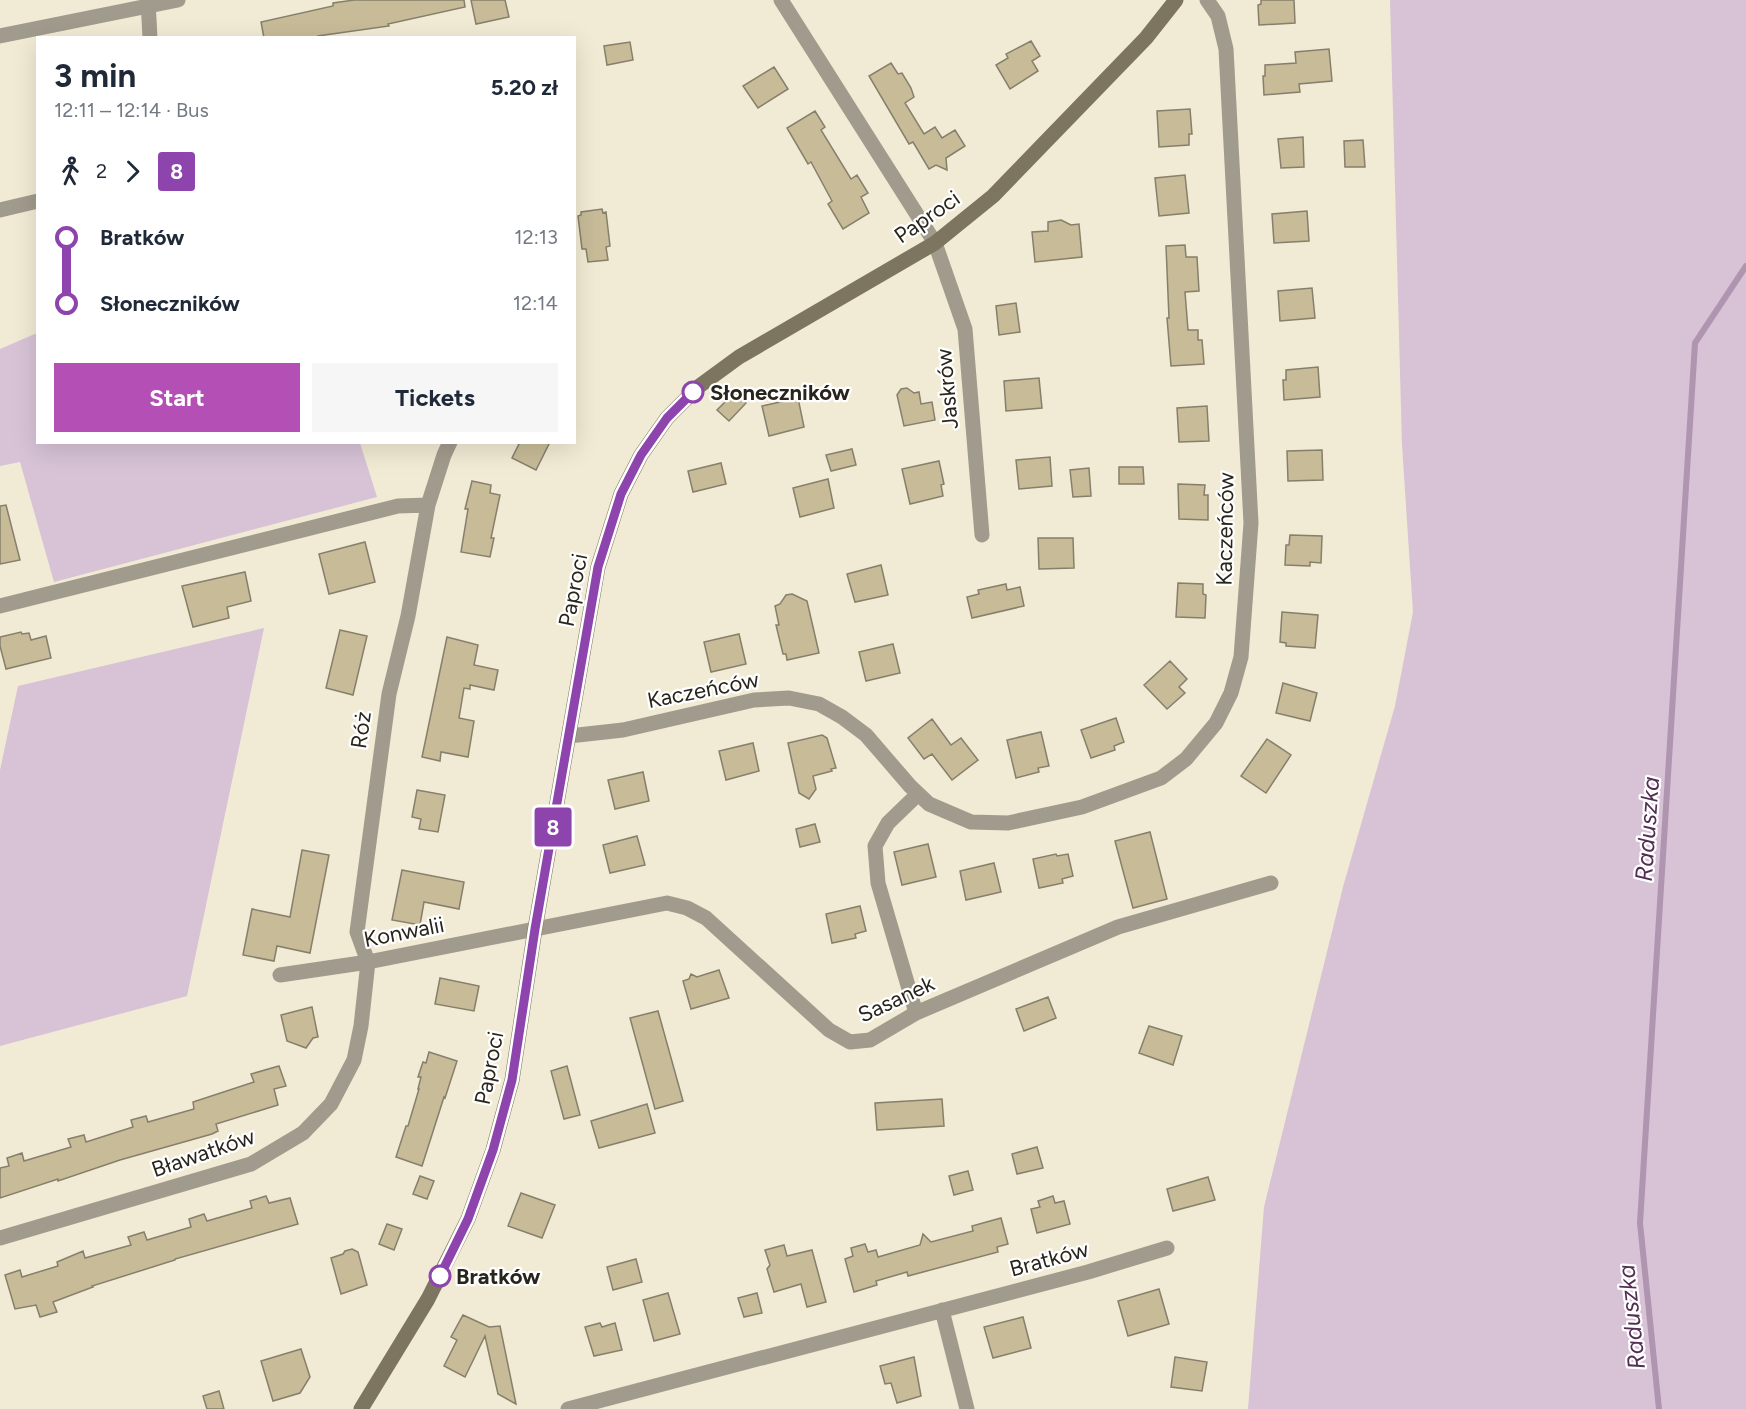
<!DOCTYPE html>
<meta charset="utf-8">
<style>
:root{--surface:#fff;--page:#f6f6f7;--text:#1f2937;--muted:#747a83;--accent:#b34fb5}
body{margin:0;font-family:Figtree,sans-serif;background:var(--page);color:var(--text);height:100vh;display:flex;flex-direction:column;font-size:22px;white-space:nowrap}
*{box-sizing:border-box;margin:0}
p{font-size:20px;color:var(--muted)}
.icon{flex:none;width:33px;height:33px;fill:none;stroke:currentColor;stroke-width:2;stroke-linecap:round;stroke-linejoin:round}
.map{position:relative;flex:1;overflow:hidden}
.drawer{position:absolute;left:36px;top:36px;width:540px;height:408px;display:flex;flex-direction:column;background:var(--surface);border-radius:0px;box-shadow:0 6px 24px #0002}
.drawer>*{flex:none}
.badge{padding:0 12px;border-radius:4px;font-size:21px;line-height:39px}
.map>.badge{position:absolute;translate:-50% -50%;box-shadow:0 0 0 3px #fff}
.legs{display:flex;align-items:center;gap:9px;height:66px;padding:0 18px;font-size:20px}
.legs p{margin-inline-start:auto}
.head{display:flex;align-items:center;justify-content:space-between;height:102px;padding:0 18px}
h1{font-size:33px;font-weight:700;line-height:45px}
.action{display:flex;gap:12px;margin-top:auto;padding:12px 18px}
.action a{flex:1;height:69px;border-radius:0px;background:var(--accent);color:#fff;font-size:24px;font-weight:700;line-height:69px;text-align:center}
.action a+a{background:var(--page);color:var(--text)}
ul{padding:0 18px;list-style:none}
li{display:flex;align-items:center;gap:21px;height:66px;font-size:22px}
li i{display:grid;place-items:center;width:9px;height:100%;margin:0 8px;background:currentColor}
li i::after{content:'';width:15px;height:15px;margin:-8px;border:4px solid;border-radius:50%;background:var(--surface)}
li p{margin-inline-start:auto}
li:first-child i{background:linear-gradient(#0000 50%,currentColor 0)}
li:last-child i{background:linear-gradient(currentColor 50%,#0000 0)}
.map>svg:first-child{display:block}
</style>
<div class="map">
<svg width="1746" height="1409" viewBox="0 0 1746 1409">
<rect width="100%" height="100%" fill="#f1ead4"/>
<!-- green -->
<path fill="#d7c2d6" d="M 1390,0 L 1746,0 L 1746,1409 L 1248,1409 L 1264,1207 L 1343,887 L 1395,706 L 1413,612 L 1402,445 Z
M 37,333 L 38,442 L 360,443 L 377,497 L 54,582 L 20,462 L 0,466 L 0,349 Z
M 264,628 L 187,996 L 0,1046 L 0,770 L 18,686 Z"/>
<g fill="none" stroke-linecap="round" stroke-linejoin="round">
<!-- stream -->
<path stroke="#b095b0" stroke-width="6" d="M 1659,1409 L 1640,1223 L 1695,343 L 1746,266"/>
</g>
<!-- building -->
<path fill="#c7bb98" stroke="#867f6c" stroke-width="1.5" d="M 354,0 L 464,0 L 465,7 L 388,24 L 389,26 L 318,36 L 318,38 L 264,38 L 261,22 L 333,6 L 333,3 Z
M 471,0 L 505,0 L 509,17 L 476,24 Z
M 1261,0 L 1294,0 L 1295,23 L 1259,25 L 1258,5 L 1261,4 Z
M 1031,41 L 1040,56 L 1032,61 L 1038,71 L 1010,89 L 996,65 L 1008,58 L 1006,54 Z
M 630,42 L 633,60 L 607,65 L 604,46 Z
M 1329,49 L 1332,81 L 1299,84 L 1300,92 L 1264,95 L 1263,76 L 1265,76 L 1265,65 L 1296,63 L 1295,52 Z
M 891,63 L 898,74 L 902,73 L 911,88 L 914,97 L 905,103 L 924,134 L 935,127 L 942,138 L 955,130 L 965,146 L 946,158 L 947,170 L 936,165 L 929,169 L 913,142 L 909,144 L 869,76 Z
M 774,67 L 788,89 L 758,108 L 743,86 Z
M 1190,109 L 1192,134 L 1189,134 L 1189,145 L 1159,147 L 1157,111 Z
M 815,111 L 825,127 L 821,130 L 851,179 L 857,175 L 868,193 L 861,197 L 869,213 L 843,229 L 828,204 L 832,201 L 811,162 L 808,164 L 787,128 Z
M 1303,137 L 1304,167 L 1281,168 L 1278,139 Z
M 1363,140 L 1365,167 L 1345,167 L 1344,141 Z
M 1185,175 L 1189,213 L 1159,216 L 1155,178 Z
M 602,209 L 603,213 L 606,212 L 610,246 L 606,247 L 608,260 L 588,262 L 586,249 L 582,249 L 578,216 L 581,215 L 581,212 Z
M 1307,211 L 1309,241 L 1274,243 L 1272,214 Z
M 1061,220 L 1071,225 L 1079,224 L 1082,257 L 1035,262 L 1032,232 L 1048,231 L 1048,222 Z
M 1185,245 L 1186,257 L 1197,257 L 1199,291 L 1185,292 L 1188,330 L 1198,330 L 1198,340 L 1202,340 L 1204,364 L 1171,366 L 1167,318 L 1169,318 L 1166,246 Z
M 1312,288 L 1315,318 L 1280,321 L 1278,291 Z
M 1016,303 L 1020,332 L 999,335 L 996,306 Z
M 1318,367 L 1320,397 L 1284,400 L 1283,380 L 1286,380 L 1286,370 Z
M 1039,378 L 1042,408 L 1006,411 L 1004,381 Z
M 907,388 L 914,393 L 919,392 L 921,404 L 932,402 L 935,420 L 904,426 L 897,395 L 901,389 Z
M 735,392 L 746,403 L 729,421 L 717,410 Z
M 798,398 L 804,427 L 769,436 L 762,406 Z
M 1207,406 L 1209,441 L 1179,442 L 1177,408 Z
M 520,442 L 550,442 L 536,470 L 512,458 Z
M 852,449 L 856,465 L 831,471 L 826,455 Z
M 1322,450 L 1323,480 L 1288,481 L 1287,451 Z
M 1050,457 L 1052,486 L 1019,489 L 1016,460 Z
M 939,461 L 944,484 L 941,485 L 943,496 L 910,504 L 902,469 Z
M 721,463 L 726,484 L 693,492 L 688,471 Z
M 1119,467 L 1143,467 L 1144,484 L 1119,484 Z
M 1089,468 L 1091,496 L 1073,497 L 1070,470 Z
M 828,479 L 834,508 L 800,517 L 793,488 Z
M 472,481 L 491,485 L 490,493 L 500,495 L 491,538 L 494,538 L 490,557 L 461,552 L 468,509 L 465,509 Z
M 1178,484 L 1205,485 L 1204,495 L 1208,495 L 1208,520 L 1179,519 Z
M 6,505 L 20,560 L 0,564 L 0,506 Z
M 1290,535 L 1322,536 L 1321,563 L 1310,562 L 1310,566 L 1285,565 L 1286,545 L 1289,545 Z
M 1038,538 L 1073,538 L 1074,568 L 1039,569 Z
M 365,542 L 375,582 L 329,594 L 319,554 Z
M 881,565 L 888,595 L 855,602 L 847,574 Z
M 245,572 L 251,601 L 227,607 L 229,618 L 193,627 L 182,586 Z
M 1178,583 L 1203,584 L 1203,594 L 1206,595 L 1205,618 L 1176,617 Z
M 1006,584 L 1007,590 L 1020,587 L 1024,606 L 972,618 L 967,597 L 979,594 L 978,590 Z
M 792,594 L 807,601 L 819,653 L 787,660 L 786,654 L 783,654 L 776,625 L 779,625 L 775,606 L 780,604 L 786,595 Z
M 1282,612 L 1318,615 L 1315,648 L 1286,646 L 1286,643 L 1280,642 Z
M 340,630 L 367,636 L 353,695 L 326,688 Z
M 21,632 L 22,634 L 29,633 L 31,640 L 46,636 L 51,658 L 6,669 L 0,646 L 0,637 Z
M 739,634 L 746,664 L 711,672 L 704,642 Z
M 447,637 L 478,645 L 474,665 L 498,670 L 494,690 L 470,685 L 470,689 L 464,688 L 459,718 L 474,721 L 468,757 L 441,752 L 440,761 L 422,757 Z
M 893,644 L 900,673 L 866,681 L 859,652 Z
M 1170,661 L 1187,679 L 1179,687 L 1185,693 L 1167,709 L 1144,685 Z
M 1283,683 L 1317,693 L 1310,721 L 1276,713 Z
M 1116,718 L 1124,742 L 1114,746 L 1115,750 L 1091,758 L 1081,730 Z
M 932,719 L 951,745 L 961,738 L 978,760 L 952,780 L 932,754 L 924,759 L 908,738 Z
M 1041,732 L 1049,766 L 1038,768 L 1039,772 L 1016,778 L 1007,740 Z
M 822,735 L 827,738 L 836,768 L 831,769 L 832,771 L 813,776 L 816,789 L 809,799 L 799,793 L 788,743 Z
M 1267,739 L 1291,755 L 1266,793 L 1241,776 Z
M 753,743 L 759,771 L 726,780 L 719,751 Z
M 643,772 L 649,801 L 615,809 L 608,780 Z
M 417,790 L 445,795 L 438,832 L 419,829 L 421,819 L 412,817 Z
M 815,824 L 820,842 L 800,847 L 796,829 Z
M 1150,832 L 1167,899 L 1133,908 L 1115,841 Z
M 637,836 L 645,865 L 610,873 L 603,845 Z
M 928,844 L 936,877 L 902,885 L 894,852 Z
M 302,850 L 329,855 L 310,953 L 277,946 L 274,961 L 243,955 L 252,909 L 290,917 Z
M 1056,854 L 1057,856 L 1068,854 L 1073,876 L 1062,879 L 1063,883 L 1039,888 L 1033,859 Z
M 994,863 L 1001,892 L 966,900 L 960,871 Z
M 402,870 L 464,882 L 459,909 L 424,902 L 420,925 L 392,920 Z
M 860,906 L 866,931 L 855,934 L 856,938 L 832,943 L 826,914 Z
M 719,970 L 729,998 L 691,1009 L 683,981 L 689,979 L 691,974 L 697,977 Z
M 440,978 L 479,986 L 474,1011 L 435,1004 Z
M 1048,997 L 1056,1018 L 1024,1031 L 1016,1009 Z
M 312,1007 L 318,1037 L 313,1038 L 306,1048 L 287,1041 L 281,1015 Z
M 658,1011 L 683,1101 L 655,1109 L 630,1018 Z
M 1149,1026 L 1182,1036 L 1173,1065 L 1139,1053 Z
M 429,1052 L 457,1061 L 445,1098 L 444,1097 L 422,1166 L 396,1157 L 406,1126 L 408,1126 L 419,1089 L 418,1089 L 421,1077 L 418,1077 L 423,1062 L 426,1063 Z
M 279,1066 L 286,1086 L 274,1089 L 278,1105 L 216,1124 L 218,1131 L 212,1134 L 120,1160 L 58,1181 L 58,1179 L 0,1198 L 0,1168 L 9,1166 L 7,1158 L 22,1153 L 24,1161 L 71,1147 L 68,1139 L 84,1135 L 86,1142 L 133,1127 L 131,1120 L 146,1116 L 148,1122 L 194,1109 L 193,1102 L 254,1082 L 251,1074 Z
M 567,1066 L 580,1115 L 564,1119 L 551,1071 Z
M 942,1099 L 944,1126 L 877,1130 L 875,1103 Z
M 647,1104 L 655,1133 L 599,1148 L 591,1121 Z
M 1037,1147 L 1043,1168 L 1017,1174 L 1012,1154 Z
M 968,1171 L 973,1190 L 954,1195 L 949,1176 Z
M 420,1176 L 434,1181 L 427,1199 L 413,1194 Z
M 1208,1177 L 1215,1200 L 1173,1211 L 1167,1189 Z
M 521,1193 L 555,1205 L 542,1238 L 508,1226 Z
M 266,1196 L 269,1203 L 290,1198 L 298,1224 L 175,1259 L 175,1260 L 92,1286 L 93,1287 L 53,1302 L 57,1312 L 40,1317 L 36,1305 L 15,1309 L 5,1275 L 20,1270 L 22,1277 L 58,1266 L 57,1262 L 83,1251 L 85,1258 L 131,1245 L 128,1237 L 144,1232 L 147,1240 L 191,1227 L 189,1219 L 204,1214 L 207,1221 L 252,1208 L 250,1201 Z
M 1053,1196 L 1055,1203 L 1064,1201 L 1070,1224 L 1037,1233 L 1031,1209 L 1040,1207 L 1038,1201 Z
M 1001,1218 L 1008,1244 L 997,1247 L 998,1252 L 908,1276 L 907,1272 L 876,1281 L 877,1285 L 854,1292 L 845,1259 L 853,1256 L 851,1248 L 865,1244 L 868,1252 L 876,1250 L 878,1257 L 920,1245 L 923,1234 L 931,1242 L 973,1231 L 972,1226 Z
M 387,1224 L 402,1229 L 394,1250 L 379,1244 Z
M 784,1245 L 787,1256 L 812,1250 L 826,1302 L 807,1307 L 801,1284 L 774,1292 L 767,1269 L 770,1265 L 765,1250 Z
M 352,1249 L 358,1252 L 367,1285 L 341,1294 L 331,1258 L 343,1254 L 345,1251 Z
M 636,1259 L 642,1282 L 613,1290 L 607,1267 Z
M 1159,1289 L 1169,1324 L 1128,1336 L 1118,1301 Z
M 668,1293 L 680,1334 L 654,1341 L 643,1300 Z
M 757,1293 L 762,1313 L 744,1317 L 738,1298 Z
M 463,1315 L 489,1327 L 500,1326 L 516,1404 L 498,1394 L 485,1336 L 465,1377 L 444,1366 L 457,1340 L 451,1337 Z
M 1023,1317 L 1031,1348 L 993,1358 L 984,1327 Z
M 600,1323 L 602,1327 L 615,1323 L 622,1350 L 594,1356 L 585,1327 Z
M 301,1349 L 310,1377 L 300,1393 L 273,1401 L 261,1361 Z
M 914,1357 L 921,1396 L 897,1403 L 891,1383 L 885,1384 L 880,1366 Z
M 1175,1357 L 1207,1362 L 1202,1391 L 1171,1387 Z
M 219,1391 L 224,1409 L 207,1409 L 203,1396 Z"/>
<g fill="none" stroke-linecap="round" stroke-linejoin="round">
<!-- street -->
<path stroke="#a09b8c" stroke-width="15" d="M 148,0 L 150,38
M 781,0 L 935,243 L 965,329 L 982,535
M 0,36 L 178,0
M 0,210 L 38,201
M 0,606 L 398,506 L 428,505
M 569,736 L 623,730 L 754,700 L 789,698 L 819,704 L 842,717 L 866,735 L 910,786 L 929,804 L 971,822 L 1008,823 L 1082,807 L 1161,778 L 1186,759 L 1216,723 L 1231,693 L 1241,657 L 1251,523 L 1226,49 L 1218,16 L 1207,0
M 280,975 L 368,962 L 667,903 L 687,908 L 706,918 L 829,1030 L 850,1042 L 870,1040 L 916,1013 L 1118,927 L 1271,883
M 916,1013 L 878,883 L 875,846 L 888,823 L 918,794
M 0,1238 L 251,1164 L 303,1133 L 331,1104 L 354,1060 L 361,1026 L 368,962 L 357,932 L 389,694 L 408,616 L 428,505 L 444,455 L 450,442
M 942,1310 L 967,1409
M 568,1409 L 1088,1272 L 1167,1248"/>
<!-- secondary -->
<path stroke="#7d7560" stroke-width="15" d="M 361,1409 L 428,1299 L 468,1219 L 493,1150 L 512,1080 L 535,929 L 598,567 L 621,494 L 641,455 L 667,418 L 698,387 L 739,357 L 935,243 L 993,196 L 1146,38 L 1176,0"/>
</g>
<g fill="none" stroke-linecap="round" stroke-linejoin="round">
<defs>
<path id="line-1" d="M 440,1276 L 468,1219 L 493,1150 L 512,1080 L 535,929 L 598,567 L 621,494 L 641,455 L 667,418 L 693,392"/>
</defs>
<!-- line-1 casing -->
<use href="#line-1" stroke="#fff" stroke-width="14"/>
<!-- line-1 -->
<use href="#line-1" stroke="#8e44ad" stroke-width="9"/>
</g>
<!-- markers -->
<g fill="#fff" stroke="#8e44ad" stroke-width="3">
<circle cx="693" cy="392" r="10"/>
<circle cx="440" cy="1276" r="10"/>
</g>
<g text-anchor="middle" dominant-baseline="central" stroke-width="4.5" stroke-linejoin="round" paint-order="stroke">
<!-- street labels -->
<g font-size="22" fill="#28251d" stroke="#fff">
<text transform="translate(927 217) rotate(-35)">Paproci</text>
<text transform="translate(947 389) rotate(-95)">Jaskrów</text>
<text transform="translate(1225 529) rotate(-89)">Kaczeńców</text>
<text transform="translate(573 590) rotate(-79)">Paproci</text>
<text transform="translate(703 690) rotate(-11)">Kaczeńców</text>
<text transform="translate(361 730) rotate(-82)">Róż</text>
<text transform="translate(404 932) rotate(-11)">Konwalii</text>
<text transform="translate(896 999) rotate(-25)">Sasanek</text>
<text transform="translate(489 1068) rotate(-79)">Paproci</text>
<text transform="translate(203 1153) rotate(-19)">Bławatków</text>
<text transform="translate(1049 1259) rotate(-15)">Bratków</text>
</g>
<!-- stop labels -->
<g font-size="22" font-weight="bold" fill="#28251d" stroke="#fff" text-anchor="start">
<text x="710" y="392">Słoneczników</text>
<text x="456" y="1276">Bratków</text>
</g>
<!-- water labels -->
<g font-size="24" font-style="italic" fill="#532e53" stroke="#fff">
<text transform="translate(1647 829) rotate(-86)">Raduszka</text>
<text transform="translate(1631 1317) rotate(-96)">Raduszka</text>
</g>
</g>
</svg>
<b class="badge" style="left:553px;top:827px;background:#8e44ad;color:#fff">8</b>
<section class="drawer">
<div class="head"><div><h1>3 min</h1><p>12:11 – 12:14 · Bus</p></div><b>5.20 zł</b></div>
<div class="legs"><svg class="icon" aria-label="walk" viewBox="0 0 24 24"><circle cx="13" cy="4" r="2"/><path d="M13 8l-2 6 4 7M11 14l-3 7M7 12l3-4h3l4 4"/></svg>2<svg class="icon" aria-label="forward" viewBox="0 0 24 24"><path d="M9 5l7 7-7 7"/></svg><b class="badge" style="background:#8e44ad;color:#fff">8</b></div>
<ul>
<li><i style="color:#8e44ad"></i><b>Bratków</b><p>12:13</p></li>
<li><i style="color:#8e44ad"></i><b>Słoneczników</b><p>12:14</p></li>
</ul>
<div class="action"><a>Start</a><a>Tickets</a></div>
</section>
</div>
